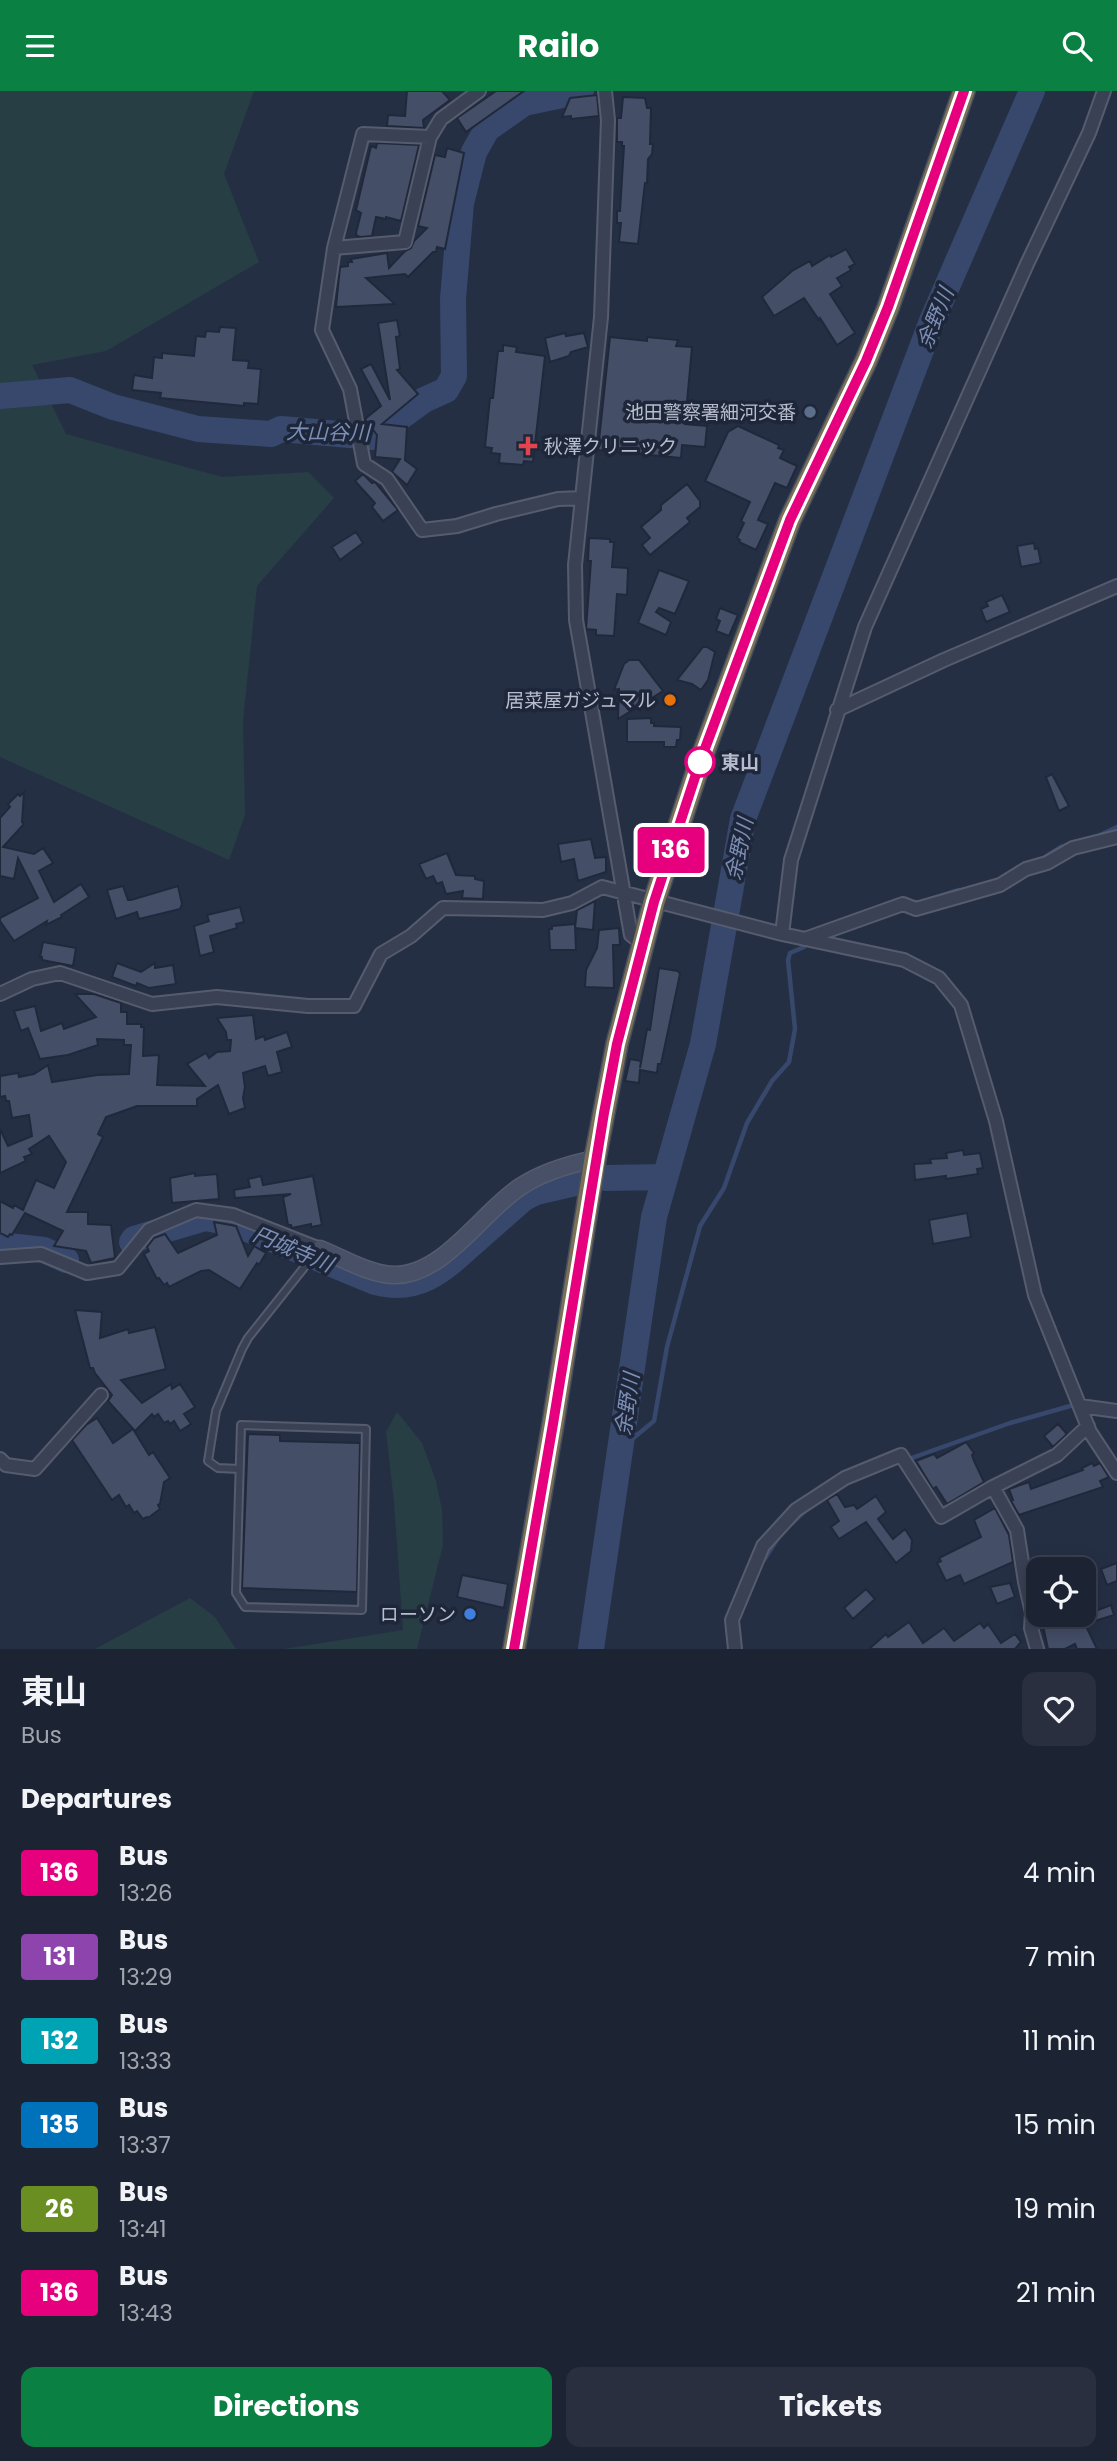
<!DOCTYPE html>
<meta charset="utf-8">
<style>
:root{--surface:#1c2333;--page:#292f3f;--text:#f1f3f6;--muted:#a0a4ac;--line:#3a404e;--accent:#0b8043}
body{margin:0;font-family:Poppins,"Noto Sans JP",sans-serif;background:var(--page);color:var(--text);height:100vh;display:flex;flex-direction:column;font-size:26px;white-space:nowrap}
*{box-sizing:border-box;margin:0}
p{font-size:23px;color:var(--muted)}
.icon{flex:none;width:38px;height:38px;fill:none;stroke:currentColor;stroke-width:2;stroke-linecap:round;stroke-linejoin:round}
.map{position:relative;height:1558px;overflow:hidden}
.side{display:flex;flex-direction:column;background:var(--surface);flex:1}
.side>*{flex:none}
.badge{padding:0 14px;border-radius:5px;font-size:24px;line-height:46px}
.tools{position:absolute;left:1026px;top:1466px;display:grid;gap:14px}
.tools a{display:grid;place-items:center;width:70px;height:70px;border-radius:14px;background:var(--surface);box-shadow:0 4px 18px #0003,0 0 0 2px var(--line);font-size:35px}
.map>.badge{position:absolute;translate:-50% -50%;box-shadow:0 0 0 4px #fff}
h2{padding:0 21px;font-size:26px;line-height:63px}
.round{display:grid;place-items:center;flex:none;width:74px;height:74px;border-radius:14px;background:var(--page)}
.head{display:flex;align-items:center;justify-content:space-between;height:119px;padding:0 21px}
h1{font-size:33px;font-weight:700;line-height:52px}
.button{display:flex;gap:14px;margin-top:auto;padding:14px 21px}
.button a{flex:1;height:80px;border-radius:14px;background:var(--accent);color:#fff;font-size:28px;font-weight:700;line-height:80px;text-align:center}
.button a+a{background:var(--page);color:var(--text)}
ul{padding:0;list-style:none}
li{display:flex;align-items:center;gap:21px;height:84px;padding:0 21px}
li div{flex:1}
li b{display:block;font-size:26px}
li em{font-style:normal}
li .badge{min-width:77px;font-weight:700;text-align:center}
header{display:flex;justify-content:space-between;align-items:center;height:91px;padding:0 21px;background:var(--accent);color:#fff;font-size:32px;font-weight:700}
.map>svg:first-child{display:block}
</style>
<header><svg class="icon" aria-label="menu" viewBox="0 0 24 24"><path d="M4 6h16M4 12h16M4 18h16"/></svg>Railo<svg class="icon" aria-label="search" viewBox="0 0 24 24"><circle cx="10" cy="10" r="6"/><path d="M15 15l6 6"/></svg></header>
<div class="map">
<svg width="1117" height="1558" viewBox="0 0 1117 1558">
<rect width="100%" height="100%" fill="#252f44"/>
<!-- green -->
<path fill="#273e45" d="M 0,0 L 254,0 L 224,83 L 259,171 L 106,260 L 32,274 L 66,343 L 222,386 L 308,381 L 334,407 L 257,495 L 243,630 L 245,724 L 229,769 L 0,666 Z
M 397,1321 L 422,1352 L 436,1390 L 442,1419 L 443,1454 L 417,1558 L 284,1558 L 403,1539 L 394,1411 L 386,1341 Z
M 190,1507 L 215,1526 L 236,1558 L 95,1558 Z"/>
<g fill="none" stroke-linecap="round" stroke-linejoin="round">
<!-- stream -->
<path stroke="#37486c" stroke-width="4.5" d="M 1096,746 L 1117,736
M 1045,766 L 1061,756 L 1068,754
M 931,808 L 959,799
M 620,1358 L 654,1330 L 667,1256 L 700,1135 L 724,1097 L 747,1032 L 772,990 L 789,971 L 795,938 L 788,869 L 790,862 L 804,856
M 906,1369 L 1010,1332 L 1077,1313
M 791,1433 L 808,1417
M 764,1469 L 778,1447"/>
<!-- river -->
<path stroke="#37486c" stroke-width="26" d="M 0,305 L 70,299 L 113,316 L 198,338 L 271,343 L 281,338 L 373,346 L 424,309 L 446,299 L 454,285 L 453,208 L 461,112 L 474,61 L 487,38 L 524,12 L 581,0
M 606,1087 L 665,1086
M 132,1151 L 134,1148 L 205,1127 L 233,1132 L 375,1191 C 420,1203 444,1178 475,1150 C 491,1136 508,1121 524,1107 L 536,1101 L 575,1092
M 0,1154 L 44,1159 L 66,1169
M 591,1558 L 654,1126 L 703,953 L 743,728 L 932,230 L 1032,0"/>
</g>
<!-- building -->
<path fill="#444e67" stroke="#20283b" stroke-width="2" d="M 407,0 L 442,0 L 450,9 L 423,29 L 424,37 L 387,35 L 388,24 L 405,25 Z
M 496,0 L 524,0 L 466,41 L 457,27 Z
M 597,4 L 599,25 L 571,28 L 571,25 L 562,26 L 570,7 Z
M 623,6 L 645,7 L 647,17 L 651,17 L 650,53 L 653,53 L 652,63 L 648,68 L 647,92 L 645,92 L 638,153 L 619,151 L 621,132 L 617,132 L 617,120 L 620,120 L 624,55 L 622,55 L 622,51 L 617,51 L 617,27 L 621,27 Z
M 377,52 L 419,54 L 401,130 L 386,126 L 386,128 L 376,126 L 372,145 L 361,146 L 357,145 L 356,142 L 361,122 L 356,119 L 371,55 L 376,57 Z
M 447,57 L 464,62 L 445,158 L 437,156 L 436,161 L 433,161 L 408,186 L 405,183 L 366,187 L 395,213 L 336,216 L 340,176 L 348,175 L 348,171 L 352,171 L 351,168 L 387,162 L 389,177 L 405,160 L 411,157 L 414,150 L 427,137 L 418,135 L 435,64 L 445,66 Z
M 846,158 L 855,173 L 849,176 L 851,179 L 837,187 L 842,195 L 830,203 L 855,242 L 837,254 L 820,227 L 819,229 L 804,207 L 774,225 L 762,206 L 792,180 L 810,170 L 812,175 L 830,164 L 831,166 Z
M 397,229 L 400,245 L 396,246 L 400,278 L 397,279 L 418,303 L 382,333 L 407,336 L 405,369 L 417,378 L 407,394 L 392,381 L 400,368 L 375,366 L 377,344 L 365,328 L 381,315 L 361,278 L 371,273 L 390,309 L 378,232 Z
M 220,236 L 236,237 L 233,269 L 249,270 L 248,277 L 261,278 L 258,313 L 244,312 L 244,315 L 160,307 L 161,302 L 132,299 L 134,284 L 152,287 L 154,266 L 162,267 L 162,262 L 194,265 L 196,245 L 205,246 L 206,240 L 219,241 Z
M 565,242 L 566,245 L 584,242 L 588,256 L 571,261 L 569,265 L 550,271 L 545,247 Z
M 610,246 L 647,250 L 647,246 L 678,249 L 676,255 L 692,256 L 685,333 L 707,335 L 705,356 L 682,354 L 681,367 L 598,359 Z
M 503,254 L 517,256 L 516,261 L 545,265 L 533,371 L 524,370 L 523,374 L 499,372 L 500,363 L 491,362 L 492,357 L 485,356 L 490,307 L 493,307 L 498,260 L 503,260 Z
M 738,335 L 779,354 L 778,357 L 784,359 L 780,367 L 797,375 L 787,397 L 775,392 L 758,429 L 768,433 L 756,459 L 739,451 L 740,449 L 737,447 L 744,432 L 741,430 L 750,411 L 705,390 L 728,341 Z
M 363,383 L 372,392 L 375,391 L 398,419 L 383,430 L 372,416 L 375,412 L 355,390 Z
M 687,393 L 700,410 L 700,416 L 687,427 L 690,431 L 650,464 L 642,454 L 650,447 L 641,436 L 661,419 L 661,414 Z
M 356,441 L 363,452 L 340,469 L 332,456 Z
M 589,447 L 610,448 L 610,451 L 614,451 L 612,476 L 628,477 L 627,504 L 617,503 L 614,545 L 596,544 L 596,539 L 586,538 L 591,470 L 588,470 Z
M 1034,452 L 1035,458 L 1038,457 L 1041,472 L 1021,476 L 1017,455 Z
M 659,479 L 689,490 L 675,523 L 659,517 L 656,521 L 671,531 L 666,544 L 638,532 Z
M 1002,504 L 1010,521 L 986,531 L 981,518 L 988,515 L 986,511 Z
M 720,517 L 738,524 L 729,545 L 716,540 L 720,530 L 716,528 Z
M 703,556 L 707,556 L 715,561 L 708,589 L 701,599 L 692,593 L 677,589 Z
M 629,569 L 639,569 L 663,600 L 618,628 L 619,598 L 614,599 L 624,573 Z
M 651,627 L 651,632 L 654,632 L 654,635 L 681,636 L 680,649 L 677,649 L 676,656 L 664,656 L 664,651 L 627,651 L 627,628 Z
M 1052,683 L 1069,715 L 1059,720 L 1046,686 Z
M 24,701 L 22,731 L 24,733 L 3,756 L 34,763 L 43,757 L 53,772 L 39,780 L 54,811 L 81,793 L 89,806 L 61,824 L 62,826 L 46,834 L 47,830 L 14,850 L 0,830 L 0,827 L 38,807 L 18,767 L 14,788 L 0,785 L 0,727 L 10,716 L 8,713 L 18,703 L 20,705 Z
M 591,748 L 595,767 L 606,766 L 606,781 L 578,790 L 574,768 L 561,771 L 558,753 Z
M 447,762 L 456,784 L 475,785 L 475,788 L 484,790 L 483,808 L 462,807 L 463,800 L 446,803 L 442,791 L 437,793 L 433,785 L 426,788 L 419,773 Z
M 123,795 L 128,809 L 131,809 L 178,795 L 182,813 L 180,818 L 139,828 L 137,821 L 116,828 L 107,799 Z
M 595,810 L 593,839 L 575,837 L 577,819 Z
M 240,816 L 244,831 L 236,833 L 237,837 L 210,845 L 214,861 L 200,865 L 194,835 L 209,830 L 207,824 Z
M 575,833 L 576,859 L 550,859 L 549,838 L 552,838 L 552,835 Z
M 619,837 L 620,854 L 613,854 L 614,897 L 585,896 L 586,879 L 597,857 L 599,839 Z
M 43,851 L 76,857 L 73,875 L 42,869 L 42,866 L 40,866 Z
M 117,872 L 141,881 L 155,872 L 155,877 L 173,874 L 176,893 L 149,897 L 137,892 L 136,895 L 112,886 Z
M 659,877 L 678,880 L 680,883 L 661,973 L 658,973 L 657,982 L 640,979 L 639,992 L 625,990 L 630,968 L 641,970 L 640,977 L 647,938 L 650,939 Z
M 75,903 L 94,903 L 121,912 L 121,921 L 127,921 L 127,933 L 141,933 L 141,936 L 144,936 L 143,965 L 159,964 L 157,994 L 205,995 L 187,973 L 206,962 L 209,967 L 217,961 L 230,960 L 231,949 L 227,949 L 226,941 L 217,927 L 253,924 L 256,948 L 264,945 L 265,949 L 287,941 L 292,956 L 277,961 L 282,981 L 268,985 L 265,975 L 243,982 L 245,996 L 243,1007 L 245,1017 L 229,1023 L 218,994 L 197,1008 L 197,1015 L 137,1015 L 106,1026 L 98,1043 L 103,1046 L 67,1121 L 88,1121 L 88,1133 L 111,1134 L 115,1167 L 91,1172 L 86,1160 L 54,1155 L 63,1140 L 25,1122 L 12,1144 L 10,1143 L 8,1146 L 0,1142 L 0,1110 L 13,1117 L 14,1114 L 23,1119 L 36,1089 L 54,1097 L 66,1071 L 49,1045 L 29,1058 L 32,1063 L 24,1066 L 26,1070 L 0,1082 L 0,1038 L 8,1055 L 32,1045 L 29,1024 L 12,1027 L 9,1010 L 6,1010 L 5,1005 L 0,1006 L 0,985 L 18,982 L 19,986 L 34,983 L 48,974 L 52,991 L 97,984 L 129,983 L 131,954 L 124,954 L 124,949 L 97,948 L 98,954 L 68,964 L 40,968 L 28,937 L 21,940 L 14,920 L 35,915 L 41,940 L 62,932 L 64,938 L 96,926 Z
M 963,1059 L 964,1064 L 980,1062 L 983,1077 L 977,1078 L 978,1083 L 946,1088 L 946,1085 L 915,1089 L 914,1073 L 931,1072 L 930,1068 L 947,1067 L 946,1062 Z
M 195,1082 L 195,1085 L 217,1083 L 219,1108 L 172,1112 L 170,1087 Z
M 261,1085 L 263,1094 L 313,1085 L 322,1134 L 311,1136 L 311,1133 L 292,1137 L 291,1134 L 288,1134 L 283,1106 L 291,1103 L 235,1107 L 234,1099 L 250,1096 L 248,1088 Z
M 967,1122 L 971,1146 L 933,1153 L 929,1129 Z
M 214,1131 L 236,1135 L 248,1165 L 254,1155 L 266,1162 L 259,1174 L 257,1172 L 240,1198 L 209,1179 L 201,1180 L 169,1196 L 167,1192 L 164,1194 L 159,1187 L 157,1188 L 144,1163 L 149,1160 L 147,1156 L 154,1147 L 165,1143 L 178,1162 L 217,1144 Z
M 75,1219 L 102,1221 L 100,1247 L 128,1238 L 129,1242 L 155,1236 L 166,1278 L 121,1289 L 142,1312 L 171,1293 L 172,1298 L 180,1293 L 195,1316 L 184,1323 L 191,1333 L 180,1340 L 174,1330 L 170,1333 L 168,1330 L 164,1332 L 158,1323 L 154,1326 L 152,1323 L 135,1340 L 108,1310 L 112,1304 L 95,1282 L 93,1277 L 90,1277 Z
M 97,1327 L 113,1352 L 133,1338 L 149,1364 L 153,1361 L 170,1387 L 164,1391 L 160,1413 L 158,1414 L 160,1418 L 148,1427 L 147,1426 L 143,1428 L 137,1420 L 134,1422 L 129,1414 L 126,1416 L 119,1404 L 112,1409 L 72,1349 L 86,1334 Z
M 1058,1333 L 1067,1343 L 1053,1356 L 1044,1345 Z
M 248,1343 L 280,1344 L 280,1350 L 360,1352 L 357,1501 L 242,1497 Z
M 966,1351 L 974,1362 L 972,1364 L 974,1370 L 984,1391 L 947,1413 L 936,1396 L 933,1398 L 916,1370 L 934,1363 L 937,1367 Z
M 1092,1372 L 1094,1375 L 1100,1372 L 1109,1386 L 1100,1390 L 1103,1396 L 1019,1424 L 1011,1410 L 1013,1409 L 1009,1398 L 1029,1391 L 1031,1398 L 1083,1379 L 1082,1377 Z
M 837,1403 L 845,1416 L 854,1414 L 857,1418 L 876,1405 L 886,1421 L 878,1428 L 893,1448 L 905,1438 L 912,1449 L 911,1460 L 896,1472 L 866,1431 L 839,1448 L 831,1436 L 839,1430 L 827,1409 Z
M 995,1417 L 1009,1444 L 1013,1471 L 964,1493 L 960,1484 L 946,1490 L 937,1472 L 941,1470 L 939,1467 L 981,1446 L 974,1429 Z
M 1117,1472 L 1117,1490 L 1107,1494 L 1101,1478 Z
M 462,1484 L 508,1493 L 504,1517 L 457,1506 Z
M 1010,1492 L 1015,1506 L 997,1513 L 990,1496 Z
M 866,1498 L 875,1508 L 853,1528 L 844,1517 Z
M 1111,1514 L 1114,1524 L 1085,1533 L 1097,1558 L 1077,1558 L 1075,1553 L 1065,1558 L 1048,1558 L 1043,1535 L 1053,1530 L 1055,1534 L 1072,1525 L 1074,1528 Z
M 909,1531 L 923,1552 L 944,1537 L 954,1550 L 980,1532 L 984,1537 L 988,1533 L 1001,1552 L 1015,1543 L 1021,1551 L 1015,1558 L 869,1558 L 886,1543 L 888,1546 Z"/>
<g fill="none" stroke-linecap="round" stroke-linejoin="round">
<defs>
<path id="lane" d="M 241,1334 L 366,1338 L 362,1519 L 245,1516 L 236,1502 Z
M 239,1378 L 218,1377 L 208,1370 L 216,1320 L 242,1258 L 248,1247 L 318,1159"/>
<path id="street" d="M 479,0 L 441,28 L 430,46 L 363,43 L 334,157 L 322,239 L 350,298 L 364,373 L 387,388 L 422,439 L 457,435 L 496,423 L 558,408 L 582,407
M 605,0 L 608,29 L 601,226 L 575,474 L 576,529 L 631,844 L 644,854
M 334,157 L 405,151 L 430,46
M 837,619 L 944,569 L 1117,495
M 782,843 L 791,769 L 865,536 L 1027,173 L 1089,42 L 1104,0
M 805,848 L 903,813 L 916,818 L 1000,794 L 1026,778 L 1047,772 L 1073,757 L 1117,746
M 0,903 L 32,888 L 60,882 L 152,913 L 217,906 L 308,915 L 354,915 L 381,863 L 411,845 L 443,817 L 543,819 L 572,812 L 602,796 L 782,843 L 904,869 L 939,887 L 961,914 L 996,1030 L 1035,1204 L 1090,1341 L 1117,1382
M 0,1166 L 41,1163 L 87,1182 L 118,1177 L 149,1139 L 196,1119 L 233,1124 L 320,1158
M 1080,1315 L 1117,1320
M 0,1368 L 6,1374 L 35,1378 L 101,1304
M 993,1396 L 1017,1439 L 1025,1491 L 1032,1522 L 1031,1537 L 1037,1558
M 735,1558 L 732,1529 L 763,1455 L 796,1419 L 845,1387 L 901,1364 L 941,1426 L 993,1396 L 1057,1364 L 1088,1335"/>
<path id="secondary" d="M 320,1158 C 343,1167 370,1184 395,1184 C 444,1184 482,1121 520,1096 C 541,1082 570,1073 595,1068"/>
<path id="highway" d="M 514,1558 L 553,1333 L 595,1068 L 617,953 L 654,811 L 700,671 L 790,429 L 866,270 L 888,217 L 964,0"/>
</defs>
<!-- lane casing -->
<use href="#lane" stroke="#555c6e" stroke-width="10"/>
<!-- street casing -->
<use href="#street" stroke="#555c6e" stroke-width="16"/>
<!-- secondary casing -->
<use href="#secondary" stroke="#555c6e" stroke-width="19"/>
<!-- highway casing -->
<use href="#highway" stroke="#444c5e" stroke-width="24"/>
<!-- lane -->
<use href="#lane" stroke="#3a4154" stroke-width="6"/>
<!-- street -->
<use href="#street" stroke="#3a4154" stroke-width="12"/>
<!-- secondary -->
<use href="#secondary" stroke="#475067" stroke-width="16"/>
<!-- highway -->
<use href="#highway" stroke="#7a7056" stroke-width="21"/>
</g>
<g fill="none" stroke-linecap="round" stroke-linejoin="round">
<defs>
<path id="line" d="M 514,1558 L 553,1333 L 604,1022 L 617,953 L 654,811 L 700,671 L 790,429 L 866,270 L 888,216 L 964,0"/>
</defs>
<!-- line casing -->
<use href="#line" stroke="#fff" stroke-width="16"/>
<!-- line -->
<use href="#line" stroke="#e6007e" stroke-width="10"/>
</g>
<!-- markers -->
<circle fill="#5c6f8a" stroke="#1e2639" stroke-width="2.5" cx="810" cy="321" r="7"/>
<path fill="#e0444e" stroke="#1e2639" stroke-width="2.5" d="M524.5 344.5h7v7h7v7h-7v7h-7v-7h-7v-7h7z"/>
<circle fill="#e8710a" stroke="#1e2639" stroke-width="2.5" cx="670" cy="609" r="7"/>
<circle fill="#fff" stroke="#e6007e" stroke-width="3.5" cx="700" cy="671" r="14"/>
<circle fill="#3f7fe0" stroke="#1e2639" stroke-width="2.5" cx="470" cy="1523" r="7"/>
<g text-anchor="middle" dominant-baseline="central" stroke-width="7" stroke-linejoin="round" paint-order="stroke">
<!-- poi labels -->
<g font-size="19" fill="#b7bdcd" stroke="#1e2639" text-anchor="end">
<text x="796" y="321">池田警察署細河交番</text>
<text x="544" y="355" text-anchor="start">秋澤クリニック</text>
<text x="656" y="609">居菜屋ガジュマル</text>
<text x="456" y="1523">ローソン</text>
</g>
<!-- stop labels -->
<g font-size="19" font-weight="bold" fill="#b7bdcd" stroke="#1e2639" text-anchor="start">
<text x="721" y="671">東山</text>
</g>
<!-- water labels -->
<g font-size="21" font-style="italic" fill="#7c8eb6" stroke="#1e2639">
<text transform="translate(935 227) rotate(-68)">余野川</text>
<text transform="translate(328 341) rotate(1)">大山谷川</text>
<text transform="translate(739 758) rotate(-78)">余野川</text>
<text transform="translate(293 1158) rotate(23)">円城寺川</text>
<text transform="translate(627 1313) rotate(-82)">余野川</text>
</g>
</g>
</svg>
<div class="tools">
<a><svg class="icon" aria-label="locate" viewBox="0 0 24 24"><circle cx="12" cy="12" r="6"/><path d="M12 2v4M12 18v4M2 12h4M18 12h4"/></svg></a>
</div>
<b class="badge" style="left:671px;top:759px;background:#e6007e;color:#fff">136</b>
</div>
<section class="side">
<div class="head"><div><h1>東山</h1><p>Bus</p></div><a class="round"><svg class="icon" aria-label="heart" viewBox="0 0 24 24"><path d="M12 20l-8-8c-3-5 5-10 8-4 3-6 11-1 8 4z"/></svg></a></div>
<h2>Departures</h2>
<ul>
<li><span class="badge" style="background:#e6007e;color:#fff">136</span><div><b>Bus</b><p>13:26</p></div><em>4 min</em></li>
<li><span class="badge" style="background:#8e44ad;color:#fff">131</span><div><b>Bus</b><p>13:29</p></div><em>7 min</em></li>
<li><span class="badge" style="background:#00a3b4;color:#fff">132</span><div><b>Bus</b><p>13:33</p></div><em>11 min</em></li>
<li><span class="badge" style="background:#0072bc;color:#fff">135</span><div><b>Bus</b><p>13:37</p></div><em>15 min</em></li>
<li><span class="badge" style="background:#6b8e23;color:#fff">26</span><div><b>Bus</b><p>13:41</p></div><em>19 min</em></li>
<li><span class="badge" style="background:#e6007e;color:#fff">136</span><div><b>Bus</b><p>13:43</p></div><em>21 min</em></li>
</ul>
<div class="button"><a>Directions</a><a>Tickets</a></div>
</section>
